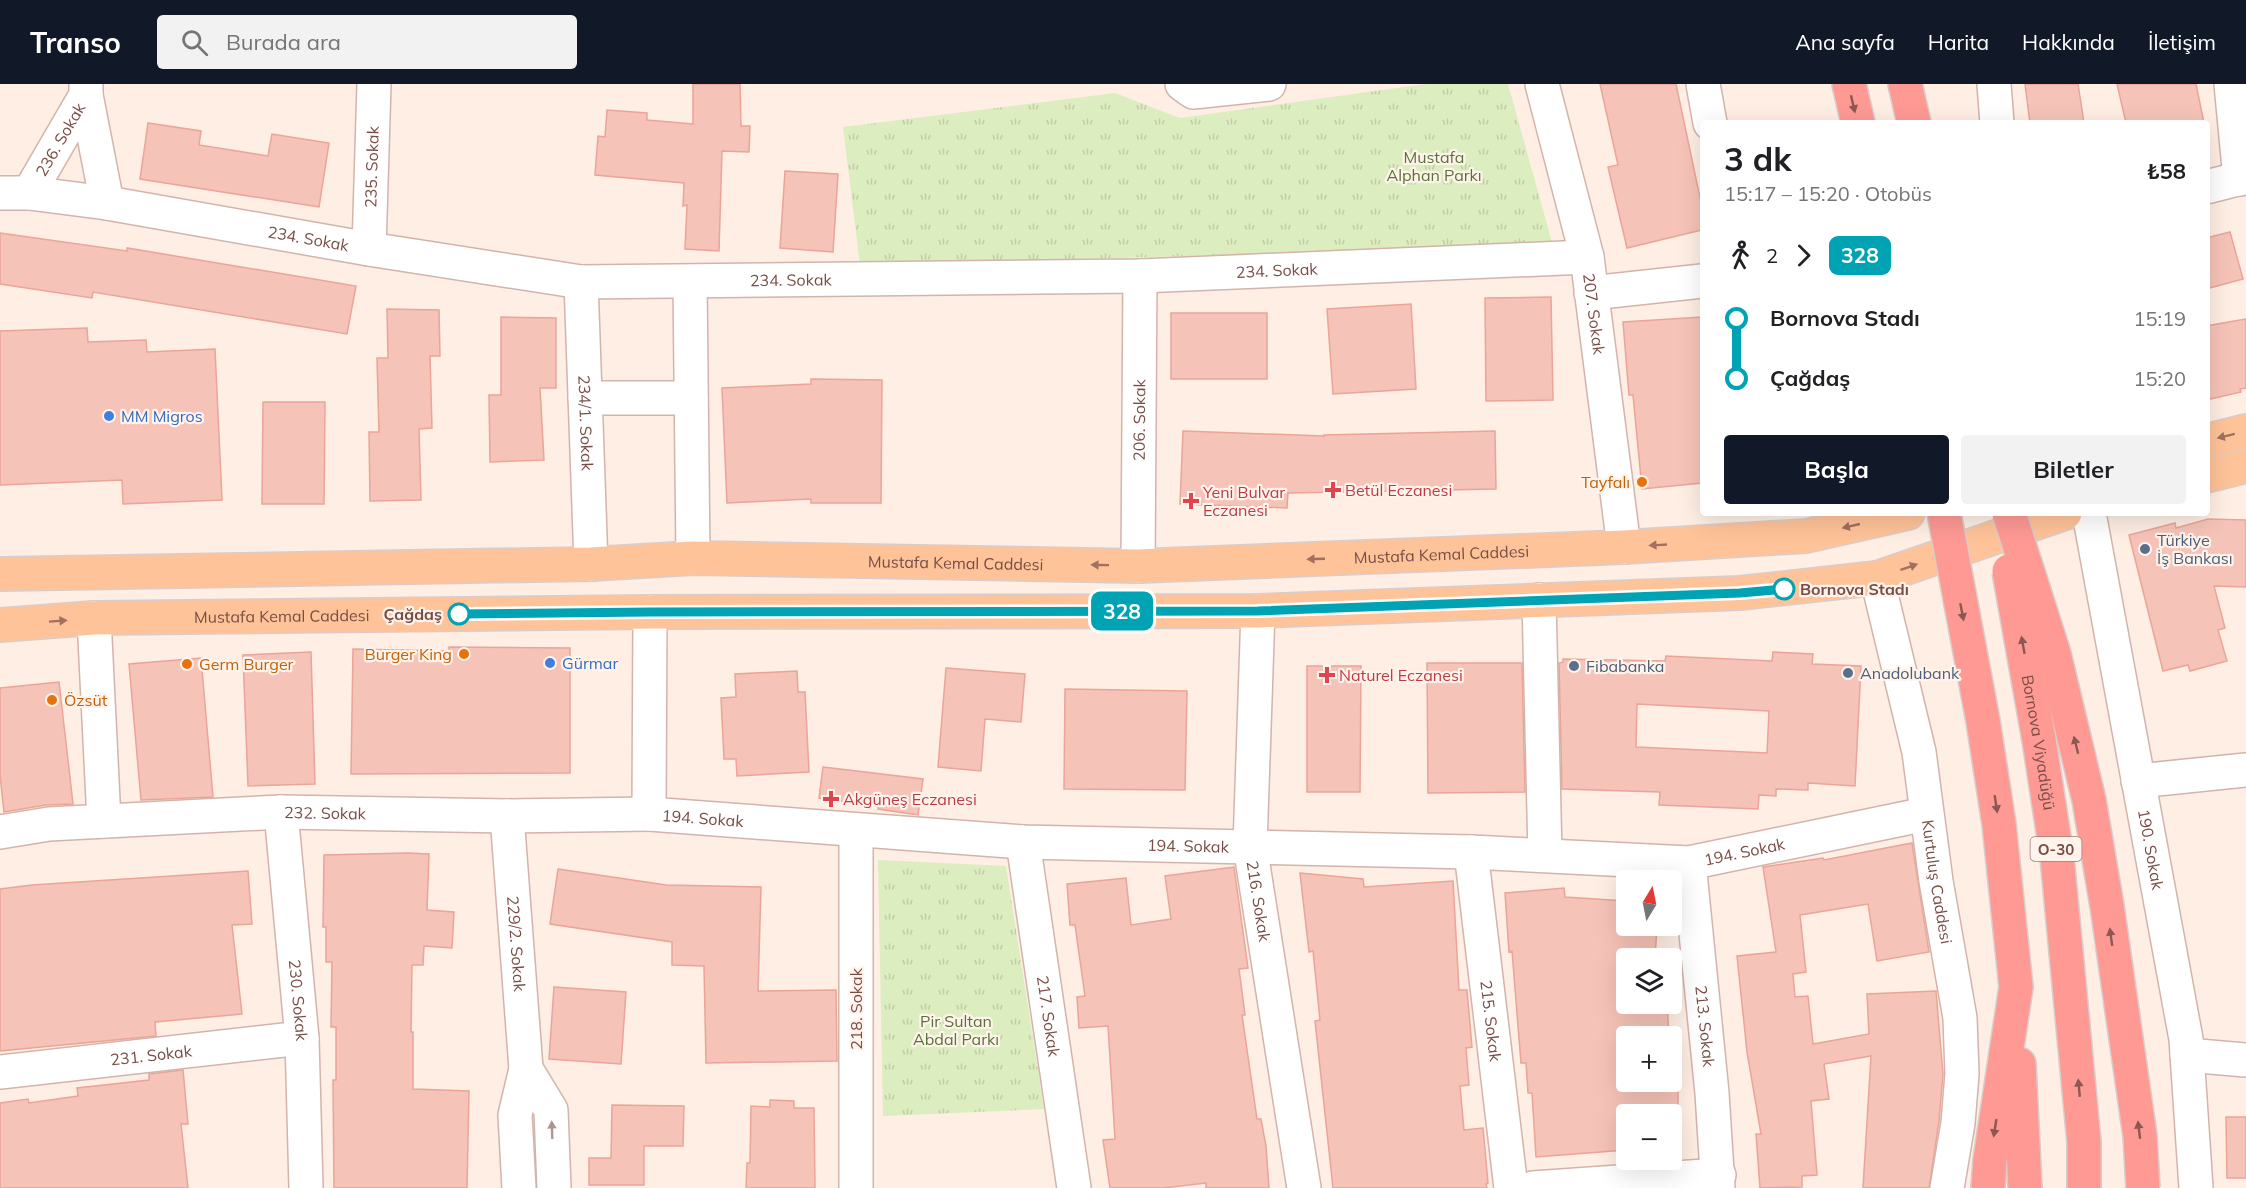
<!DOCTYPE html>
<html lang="tr">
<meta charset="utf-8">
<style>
:root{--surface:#fff;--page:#f2f2f2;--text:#202124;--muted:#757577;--accent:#111827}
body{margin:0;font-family:Mulish,sans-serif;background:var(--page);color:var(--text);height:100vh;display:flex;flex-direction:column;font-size:22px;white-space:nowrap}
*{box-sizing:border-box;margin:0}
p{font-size:20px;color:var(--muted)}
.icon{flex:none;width:33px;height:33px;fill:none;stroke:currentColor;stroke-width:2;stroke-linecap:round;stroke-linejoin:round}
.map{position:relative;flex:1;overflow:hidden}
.drawer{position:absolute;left:1700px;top:36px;width:510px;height:396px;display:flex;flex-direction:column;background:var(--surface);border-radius:6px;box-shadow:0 6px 24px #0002}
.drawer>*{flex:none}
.badge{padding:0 12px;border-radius:9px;font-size:21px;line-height:39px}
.needle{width:39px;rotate:10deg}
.buttons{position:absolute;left:1616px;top:786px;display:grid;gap:12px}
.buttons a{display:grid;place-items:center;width:66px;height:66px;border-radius:6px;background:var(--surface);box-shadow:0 6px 24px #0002;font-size:30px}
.map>.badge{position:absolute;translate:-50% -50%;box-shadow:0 0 0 3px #fff}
.legs{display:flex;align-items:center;gap:9px;height:66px;padding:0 24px;font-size:20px}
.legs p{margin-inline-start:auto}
.head{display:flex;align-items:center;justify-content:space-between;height:102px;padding:0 24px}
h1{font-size:33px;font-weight:700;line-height:45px}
.cta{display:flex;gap:12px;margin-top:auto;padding:12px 24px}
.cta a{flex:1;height:69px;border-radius:6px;background:var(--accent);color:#fff;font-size:24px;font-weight:700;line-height:69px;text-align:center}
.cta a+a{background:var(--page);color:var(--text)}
ul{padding:0 24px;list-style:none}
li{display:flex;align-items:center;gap:21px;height:60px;font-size:22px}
li i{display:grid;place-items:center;width:9px;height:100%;margin:0 8px;background:currentColor}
li i::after{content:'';width:15px;height:15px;margin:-8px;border:4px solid;border-radius:50%;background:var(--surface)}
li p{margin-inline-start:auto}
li:first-child i{background:linear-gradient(#0000 50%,currentColor 0)}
li:last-child i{background:linear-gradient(currentColor 50%,#0000 0)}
header{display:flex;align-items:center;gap:36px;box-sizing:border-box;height:84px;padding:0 30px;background:var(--accent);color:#fff}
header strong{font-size:28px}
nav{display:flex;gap:33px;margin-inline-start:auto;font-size:21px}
.search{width:420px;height:54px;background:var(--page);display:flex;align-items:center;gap:15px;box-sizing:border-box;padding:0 21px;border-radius:6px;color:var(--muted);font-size:22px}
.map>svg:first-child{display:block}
</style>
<header>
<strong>Transo</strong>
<div class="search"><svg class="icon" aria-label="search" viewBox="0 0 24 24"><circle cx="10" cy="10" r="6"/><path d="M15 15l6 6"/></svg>Burada ara</div>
<nav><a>Ana sayfa</a><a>Harita</a><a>Hakkında</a><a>İletişim</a></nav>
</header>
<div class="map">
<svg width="2246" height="1104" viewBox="0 0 2246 1104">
<defs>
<pattern id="park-tufts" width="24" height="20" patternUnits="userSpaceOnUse" patternTransform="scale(1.5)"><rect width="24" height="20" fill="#dcedc0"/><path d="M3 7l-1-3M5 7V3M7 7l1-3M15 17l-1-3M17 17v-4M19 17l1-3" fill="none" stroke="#c0cda6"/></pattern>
</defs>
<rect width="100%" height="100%" fill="#feeee3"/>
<!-- park -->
<path fill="url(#park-tufts)" d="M 1426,0 L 1508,0 L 1553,162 L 860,181 L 843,43 L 1115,9 L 1180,34 Z
M 878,776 L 1006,782 L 1044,1025 L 883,1032 Z"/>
<!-- building -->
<path fill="#f6c3b8" stroke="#eba497" stroke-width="1.5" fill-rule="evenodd" d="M 693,0 L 740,0 L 741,42 L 750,42 L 749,68 L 722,67 L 719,167 L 685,165 L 687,121 L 683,122 L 684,99 L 595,91 L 598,52 L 605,53 L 607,26 L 647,29 L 647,36 L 693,40 Z
M 1600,0 L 1676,0 L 1702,123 L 1702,146 L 1627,164 L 1608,83 L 1618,81 Z
M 2025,0 L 2078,0 L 2084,39 L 2030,39 Z
M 2117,0 L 2196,0 L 2204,39 L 2126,39 Z
M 148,39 L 201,47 L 199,61 L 268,72 L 272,50 L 329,59 L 319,123 L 140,95 Z
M 785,87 L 838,90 L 833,168 L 780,164 Z
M 2230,148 L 2243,195 L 2206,205 L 2206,154 Z
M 0,149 L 127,167 L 127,164 L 356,202 L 347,250 L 93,208 L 92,214 L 0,200 Z
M 1551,213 L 1553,316 L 1486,317 L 1485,214 Z
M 1411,220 L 1416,305 L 1333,310 L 1327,225 Z
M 387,225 L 439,226 L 440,272 L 430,272 L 432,344 L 419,345 L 421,416 L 370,417 L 369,348 L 379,348 L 377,274 L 388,274 Z
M 1171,229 L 1267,229 L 1267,295 L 1171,295 Z
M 501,233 L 556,234 L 556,304 L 540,304 L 544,376 L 490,378 L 489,311 L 501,311 Z
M 1702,233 L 1702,399 L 1642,405 L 1633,311 L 1629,311 L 1623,238 Z
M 2246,235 L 2246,304 L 2240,305 L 2241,308 L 2206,316 L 2206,242 Z
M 87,244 L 88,258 L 146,256 L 147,268 L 215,265 L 222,416 L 123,420 L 122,396 L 0,401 L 0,247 Z
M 811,295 L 882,296 L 881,419 L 811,419 L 811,415 L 727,419 L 722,304 L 811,300 Z
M 263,318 L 325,318 L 324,420 L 262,420 Z
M 1183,347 L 1324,352 L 1324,351 L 1495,347 L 1496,405 L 1288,409 L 1287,424 L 1180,420 Z
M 2208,435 L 2246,436 L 2246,503 L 2214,502 L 2225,544 L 2218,546 L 2227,577 L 2190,587 L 2188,581 L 2163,587 L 2129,451 L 2175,439 L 2176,444 Z
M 449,563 L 570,564 L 570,689 L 351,690 L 353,565 L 449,567 Z
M 311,568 L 315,700 L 248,702 L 243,571 Z
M 1773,568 L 1813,570 L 1812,580 L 1861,582 L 1855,702 L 1808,699 L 1808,706 L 1776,705 L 1776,712 L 1759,711 L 1758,725 L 1659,721 L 1660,708 L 1562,705 L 1559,579 L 1563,578 L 1563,575 L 1665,577 L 1666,572 L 1772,577 ZM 1637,620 L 1769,627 L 1767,669 L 1636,663 Z
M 201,574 L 213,713 L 141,716 L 129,580 Z
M 1427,579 L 1522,579 L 1525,708 L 1428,709 Z
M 1307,582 L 1361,582 L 1360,708 L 1307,708 Z
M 946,584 L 1025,590 L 1021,638 L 985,635 L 981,687 L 938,683 Z
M 797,587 L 798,608 L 805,608 L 809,688 L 737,692 L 736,675 L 724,675 L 721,614 L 736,613 L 735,590 Z
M 59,598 L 73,720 L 46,721 L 4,728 L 0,691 L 0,604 Z
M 1065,605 L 1187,607 L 1185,706 L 1064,705 Z
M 823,683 L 923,695 L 918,731 L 878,725 L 878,722 L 819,714 Z
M 1912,759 L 1929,868 L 1877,877 L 1868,820 L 1800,831 L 1806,888 L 1793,890 L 1795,913 L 1808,912 L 1813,960 L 1869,950 L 1867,910 L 1936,907 L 1943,990 L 1939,1037 L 1929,1104 L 1863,1104 L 1871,972 L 1824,980 L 1829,1015 L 1811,1017 L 1817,1091 L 1802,1092 L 1802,1103 L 1760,1104 L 1756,1050 L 1761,1050 L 1747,968 L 1737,872 L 1776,868 L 1763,783 L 1823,774 L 1824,776 Z
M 407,769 L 429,770 L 427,826 L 454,828 L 452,864 L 424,862 L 423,881 L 412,881 L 411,948 L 413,948 L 413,1005 L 469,1007 L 467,1104 L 334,1104 L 333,996 L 336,996 L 336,943 L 331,943 L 332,878 L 326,878 L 326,843 L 323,843 L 324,771 Z
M 1234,783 L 1248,884 L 1239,885 L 1245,931 L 1242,931 L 1257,1035 L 1261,1035 L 1266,1062 L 1269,1104 L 1206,1104 L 1206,1099 L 1163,1104 L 1110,1104 L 1103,1056 L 1115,1055 L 1108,942 L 1079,944 L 1077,913 L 1085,912 L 1075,841 L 1070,841 L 1067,800 L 1126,794 L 1131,841 L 1171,835 L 1165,792 Z
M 558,785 L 666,801 L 761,803 L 758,907 L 836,906 L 837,977 L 706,979 L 704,882 L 672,881 L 672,858 L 550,840 Z
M 248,787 L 252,840 L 232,841 L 242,930 L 155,938 L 156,952 L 0,967 L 0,805 L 32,801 Z
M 1300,789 L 1363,795 L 1364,803 L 1453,797 L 1459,906 L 1467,906 L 1472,963 L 1466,964 L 1469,1001 L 1460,1002 L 1464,1046 L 1483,1044 L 1488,1099 L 1486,1100 L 1487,1104 L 1333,1104 L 1315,937 L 1320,936 L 1313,867 L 1309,868 Z
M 1564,804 L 1565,813 L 1626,817 L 1626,842 L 1657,842 L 1655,874 L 1626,874 L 1626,920 L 1667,920 L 1669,952 L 1626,952 L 1626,1003 L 1678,1004 L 1678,1028 L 1626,1027 L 1626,1066 L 1536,1073 L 1532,1009 L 1528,1009 L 1526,979 L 1521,979 L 1512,867 L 1509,868 L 1505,809 Z
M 554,903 L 626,908 L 621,980 L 549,975 Z
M 183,986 L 188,1040 L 181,1040 L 188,1104 L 0,1104 L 0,1019 L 28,1015 L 29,1019 L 78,1012 L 77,1004 L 149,996 L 149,990 Z
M 770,1016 L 794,1017 L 794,1024 L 814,1024 L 815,1104 L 746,1104 L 747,1079 L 750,1079 L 751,1022 L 770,1023 Z
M 612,1021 L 684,1022 L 683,1062 L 644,1062 L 644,1101 L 589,1101 L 589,1074 L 611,1074 Z
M 2226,1033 L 2246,1033 L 2246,1094 L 2227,1094 Z"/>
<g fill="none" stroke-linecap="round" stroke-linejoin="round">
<defs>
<g id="minor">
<path d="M 1182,0 L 1193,8 L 1269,0"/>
<path id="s1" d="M 1542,0 L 1587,173 L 1624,463"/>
<path d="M 1703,0 L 1710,39"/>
<path d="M 1994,0 L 1997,39"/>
<path d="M 2231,0 L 2240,95"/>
<path d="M 86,11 L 107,119"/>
<path d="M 2206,103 L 2246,93"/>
<path id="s2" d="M 0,109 L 29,109 L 107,119 L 369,165 L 581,198 L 1140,192 L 1587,173"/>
<path id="s3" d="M 29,109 L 86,11 L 86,0"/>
<path id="s4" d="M 369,165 L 374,0"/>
<path id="s5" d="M 581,198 L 591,480"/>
<path d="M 690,198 L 693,474"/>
<path d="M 1591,209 L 1702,197"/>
<path d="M 585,314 L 691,314"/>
<path id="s6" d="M 2089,429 L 2186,955 L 2196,1104"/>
<path id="s7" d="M 1138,482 L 1140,192"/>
<path id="s8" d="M 1877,494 L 1919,668 L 1936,797 L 1960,934 L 1962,990 L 1958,1039 L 1947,1104"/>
<path d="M 1539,516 L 1545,771"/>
<path id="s9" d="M 1258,527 L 1250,762 L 1304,1104"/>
<path id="s10" d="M 650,528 L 649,730 L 1023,758 L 1471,768 L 1689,779 L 1926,730"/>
<path d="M 94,534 L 104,737"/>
<path d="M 2138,697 L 2246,686"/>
<path id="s11" d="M 281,728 L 302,954 L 306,1104"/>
<path id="s12" d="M 507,732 L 526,985 L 515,1031 L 519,1104"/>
<path d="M 856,746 L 856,1104"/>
<path id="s13" d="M 0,748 L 49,740 L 281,728 L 507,732 L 649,730"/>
<path id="s14" d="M 1023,758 L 1074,1104"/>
<path id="s15" d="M 1471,768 L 1511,1104"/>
<path id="s16" d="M 1689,779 L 1712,1009 L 1718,1104"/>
<path d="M 2187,971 L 2246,976"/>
<path d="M 526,985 L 551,1026 L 554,1104"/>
<path id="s17" d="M 0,988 L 302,954"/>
<path d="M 1533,1104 L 1719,1091"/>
</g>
<g id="major">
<path d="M 2206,357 L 2246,347"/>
<path d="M 2206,392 L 2246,382"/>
<path id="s18" d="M 0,490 L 591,480 L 693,474 L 1138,482 L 1624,463 L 1806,452 L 1908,429"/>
<path id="s19" d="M 0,541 L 94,534 L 650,528 L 1258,527 L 1740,509 L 1877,494 L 2065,429"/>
</g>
<path id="highway" d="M 1849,0 L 1858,39
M 1905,0 L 1914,39
M 2019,980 L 2025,1104
M 1988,1104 L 1990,1076 L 2016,903"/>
</defs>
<!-- minor casing -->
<use href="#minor" stroke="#d3b4ab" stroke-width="36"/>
<!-- major casing -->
<use href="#major" stroke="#d9cdcb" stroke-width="36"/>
<!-- highway casing -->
<use href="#highway" stroke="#d9cdcb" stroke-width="36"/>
<!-- minor -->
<use href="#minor" stroke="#fff" stroke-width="33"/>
<!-- major -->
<use href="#major" stroke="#ffc399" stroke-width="33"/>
<!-- highway -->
<use href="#highway" stroke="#fe9994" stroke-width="33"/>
<defs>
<g id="highway-bridge">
<path d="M 1944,429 L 1983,637 L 1999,740 L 2016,903"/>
<path d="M 2009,429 L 2054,570 L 2089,716 L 2107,822 L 2140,1052 L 2143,1104"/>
<path id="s20" d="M 2009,487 L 2039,656 L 2057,773 L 2084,1058 L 2084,1104"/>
</g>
</defs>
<!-- highway-bridge casing -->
<use href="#highway-bridge" stroke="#d9cdcb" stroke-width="36" stroke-linecap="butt"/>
<!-- highway-bridge -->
<use href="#highway-bridge" stroke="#fe9994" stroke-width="33"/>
</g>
<!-- one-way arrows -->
<defs><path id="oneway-solid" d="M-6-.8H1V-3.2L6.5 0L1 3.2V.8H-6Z" transform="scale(1.5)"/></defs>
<g fill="#8d5852">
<use href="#oneway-solid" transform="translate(1853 20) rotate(77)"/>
<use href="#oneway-solid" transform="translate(1962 528) rotate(79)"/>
<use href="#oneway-solid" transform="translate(2023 561) rotate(-100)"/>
<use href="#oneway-solid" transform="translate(2076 661) rotate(-104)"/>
<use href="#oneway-solid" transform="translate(1996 720) rotate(81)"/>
<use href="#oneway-solid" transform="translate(2111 853) rotate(-98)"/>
<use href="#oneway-solid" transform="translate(2079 1004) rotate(-95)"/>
<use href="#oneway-solid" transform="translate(1995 1044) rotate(99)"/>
<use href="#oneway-solid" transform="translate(2139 1046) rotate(-97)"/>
</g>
<g fill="#a1705f">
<use href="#oneway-solid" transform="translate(2226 352) rotate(166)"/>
<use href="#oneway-solid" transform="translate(1851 442) rotate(167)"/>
<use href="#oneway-solid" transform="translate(1658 461) rotate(177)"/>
<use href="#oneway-solid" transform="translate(1316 475) rotate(178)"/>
<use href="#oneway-solid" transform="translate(1100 481) rotate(-179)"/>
<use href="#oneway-solid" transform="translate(1909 483) rotate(-19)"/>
<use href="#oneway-solid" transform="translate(58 537) rotate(-4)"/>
</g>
<use fill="#af9490" href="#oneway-solid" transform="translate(552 1046) rotate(-92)"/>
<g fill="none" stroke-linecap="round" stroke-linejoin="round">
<defs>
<path id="line-1" d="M 459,530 L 650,528 L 1258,527 L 1740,509 L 1784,505"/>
</defs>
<!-- line-1 casing -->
<use href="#line-1" stroke="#fff" stroke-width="14"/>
<!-- line-1 -->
<use href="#line-1" stroke="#00a3b4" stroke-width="9"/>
</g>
<!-- markers -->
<g fill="#3f7fe0" stroke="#fff3eb" stroke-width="2">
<circle cx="109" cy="332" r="6"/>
<circle cx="550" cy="579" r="6"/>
</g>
<g fill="#e8710a" stroke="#fff3eb" stroke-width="2">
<circle cx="1642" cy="398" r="6"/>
<circle cx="464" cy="570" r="6"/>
<circle cx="187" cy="580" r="6"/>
<circle cx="52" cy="616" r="6"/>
</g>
<g fill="#e0444e" stroke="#fff3eb" stroke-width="2">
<path d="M1330 397h6v6h6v6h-6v6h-6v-6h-6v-6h6z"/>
<path d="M1188 408h6v6h6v6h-6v6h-6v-6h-6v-6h6z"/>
<path d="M1324 582h6v6h6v6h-6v6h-6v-6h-6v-6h6z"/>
<path d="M828 706h6v6h6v6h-6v6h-6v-6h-6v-6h6z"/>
</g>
<g fill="#5c6f8a" stroke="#fff3eb" stroke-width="2">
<circle cx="2145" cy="465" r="6"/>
<circle cx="1574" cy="582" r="6"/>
<circle cx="1848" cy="589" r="6"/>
</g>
<g fill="#fff" stroke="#00a3b4" stroke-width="3">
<circle cx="1784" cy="505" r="10"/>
<circle cx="459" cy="530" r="10"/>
</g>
<g text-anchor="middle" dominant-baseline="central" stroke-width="4.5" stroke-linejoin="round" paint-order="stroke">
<!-- shield labels -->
<rect fill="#fff3eb" stroke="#a17f78" stroke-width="1.5" x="2030.5" y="753" width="51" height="24" rx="4.5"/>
<g font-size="15" font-weight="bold" fill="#794d46">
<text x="2056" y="765">O-30</text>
</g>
<!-- street labels -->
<g font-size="16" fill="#794d46" stroke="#fff3eb">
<text stroke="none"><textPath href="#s3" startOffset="62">236. Sokak</textPath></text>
<text stroke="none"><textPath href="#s4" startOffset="82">235. Sokak</textPath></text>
<text stroke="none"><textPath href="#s2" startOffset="312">234. Sokak</textPath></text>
<text stroke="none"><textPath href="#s2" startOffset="1284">234. Sokak</textPath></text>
<text stroke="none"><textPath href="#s2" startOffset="798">234. Sokak</textPath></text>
<text stroke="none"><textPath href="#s1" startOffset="236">207. Sokak</textPath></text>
<text stroke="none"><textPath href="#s7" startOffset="146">206. Sokak</textPath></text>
<text stroke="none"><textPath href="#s5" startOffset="141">234/1. Sokak</textPath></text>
<text stroke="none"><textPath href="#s18" startOffset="1442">Mustafa Kemal Caddesi</textPath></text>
<text stroke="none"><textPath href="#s18" startOffset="956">Mustafa Kemal Caddesi</textPath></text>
<text stroke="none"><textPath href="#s19" startOffset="282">Mustafa Kemal Caddesi</textPath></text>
<text stroke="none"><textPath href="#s20" startOffset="174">Bornova Viyadüğü</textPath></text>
<text stroke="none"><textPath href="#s13" startOffset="326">232. Sokak</textPath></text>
<text stroke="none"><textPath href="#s10" startOffset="256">194. Sokak</textPath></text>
<text stroke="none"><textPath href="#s10" startOffset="742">194. Sokak</textPath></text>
<text stroke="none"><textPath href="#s6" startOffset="342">190. Sokak</textPath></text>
<text stroke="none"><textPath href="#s10" startOffset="1300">194. Sokak</textPath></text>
<text stroke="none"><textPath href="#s8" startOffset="310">Kurtuluş Caddesi</textPath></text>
<text stroke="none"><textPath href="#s9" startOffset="291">216. Sokak</textPath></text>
<text stroke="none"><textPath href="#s12" startOffset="128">229/2. Sokak</textPath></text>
<text stroke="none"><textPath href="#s11" startOffset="189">230. Sokak</textPath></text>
<text transform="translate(856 925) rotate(-90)">218. Sokak</text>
<text stroke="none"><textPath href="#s14" startOffset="176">217. Sokak</textPath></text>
<text stroke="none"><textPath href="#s15" startOffset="170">215. Sokak</textPath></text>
<text stroke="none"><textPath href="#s16" startOffset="164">213. Sokak</textPath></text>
<text stroke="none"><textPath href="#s17" startOffset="152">231. Sokak</textPath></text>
</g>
<!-- park labels -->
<g font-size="16" fill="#577438" stroke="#fff3eb">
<text x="1434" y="73">Mustafa<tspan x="1434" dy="18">Alphan Parkı</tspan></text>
<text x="956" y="937">Pir Sultan<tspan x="956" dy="18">Abdal Parkı</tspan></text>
</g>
<!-- shop labels -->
<g font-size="16" fill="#366cbe" stroke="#fff3eb" text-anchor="start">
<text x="121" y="332">MM Migros</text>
<text x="562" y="579">Gürmar</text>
</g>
<!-- food labels -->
<g font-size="16" fill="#c56008" stroke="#fff3eb" text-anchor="end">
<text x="1630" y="398">Tayfalı</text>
<text x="452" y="570">Burger King</text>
<text x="199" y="580" text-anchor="start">Germ Burger</text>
<text x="64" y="616" text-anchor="start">Özsüt</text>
</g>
<!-- health labels -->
<g font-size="16" fill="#be3a42" stroke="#fff3eb" text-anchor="start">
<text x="1345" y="406">Betül Eczanesi</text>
<text x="1203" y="408">Yeni Bulvar<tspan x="1203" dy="18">Eczanesi</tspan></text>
<text x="1339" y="591">Naturel Eczanesi</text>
<text x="843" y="715">Akgüneş Eczanesi</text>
</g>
<!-- service labels -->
<g font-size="16" fill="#4e5e75" stroke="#fff3eb" text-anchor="start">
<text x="2157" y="456">Türkiye<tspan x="2157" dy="18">İş Bankası</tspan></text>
<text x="1586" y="582">Fibabanka</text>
<text x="1860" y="589">Anadolubank</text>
</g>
<!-- stop labels -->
<g font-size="16" font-weight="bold" fill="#794d46" stroke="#fff3eb" text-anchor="start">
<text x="1800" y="505">Bornova Stadı</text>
<text x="442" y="530" text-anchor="end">Çağdaş</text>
</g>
</g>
</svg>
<div class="buttons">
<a><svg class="needle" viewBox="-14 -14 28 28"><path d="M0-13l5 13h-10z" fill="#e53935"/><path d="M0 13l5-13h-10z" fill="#757577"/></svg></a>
<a><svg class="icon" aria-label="layers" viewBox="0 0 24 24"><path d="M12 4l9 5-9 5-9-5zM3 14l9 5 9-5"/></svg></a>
<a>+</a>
<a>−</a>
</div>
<b class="badge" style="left:1122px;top:527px;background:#00a3b4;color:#fff">328</b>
<section class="drawer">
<div class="head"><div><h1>3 dk</h1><p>15:17 – 15:20 · Otobüs</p></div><b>₺58</b></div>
<div class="legs"><svg class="icon" aria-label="walk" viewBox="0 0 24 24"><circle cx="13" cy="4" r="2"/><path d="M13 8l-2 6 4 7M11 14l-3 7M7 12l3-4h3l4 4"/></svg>2<svg class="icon" aria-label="forward" viewBox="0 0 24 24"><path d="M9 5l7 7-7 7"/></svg><b class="badge" style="background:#00a3b4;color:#fff">328</b></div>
<ul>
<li><i style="color:#00a3b4"></i><b>Bornova Stadı</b><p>15:19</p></li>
<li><i style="color:#00a3b4"></i><b>Çağdaş</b><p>15:20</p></li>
</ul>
<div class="cta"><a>Başla</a><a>Biletler</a></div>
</section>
</div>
